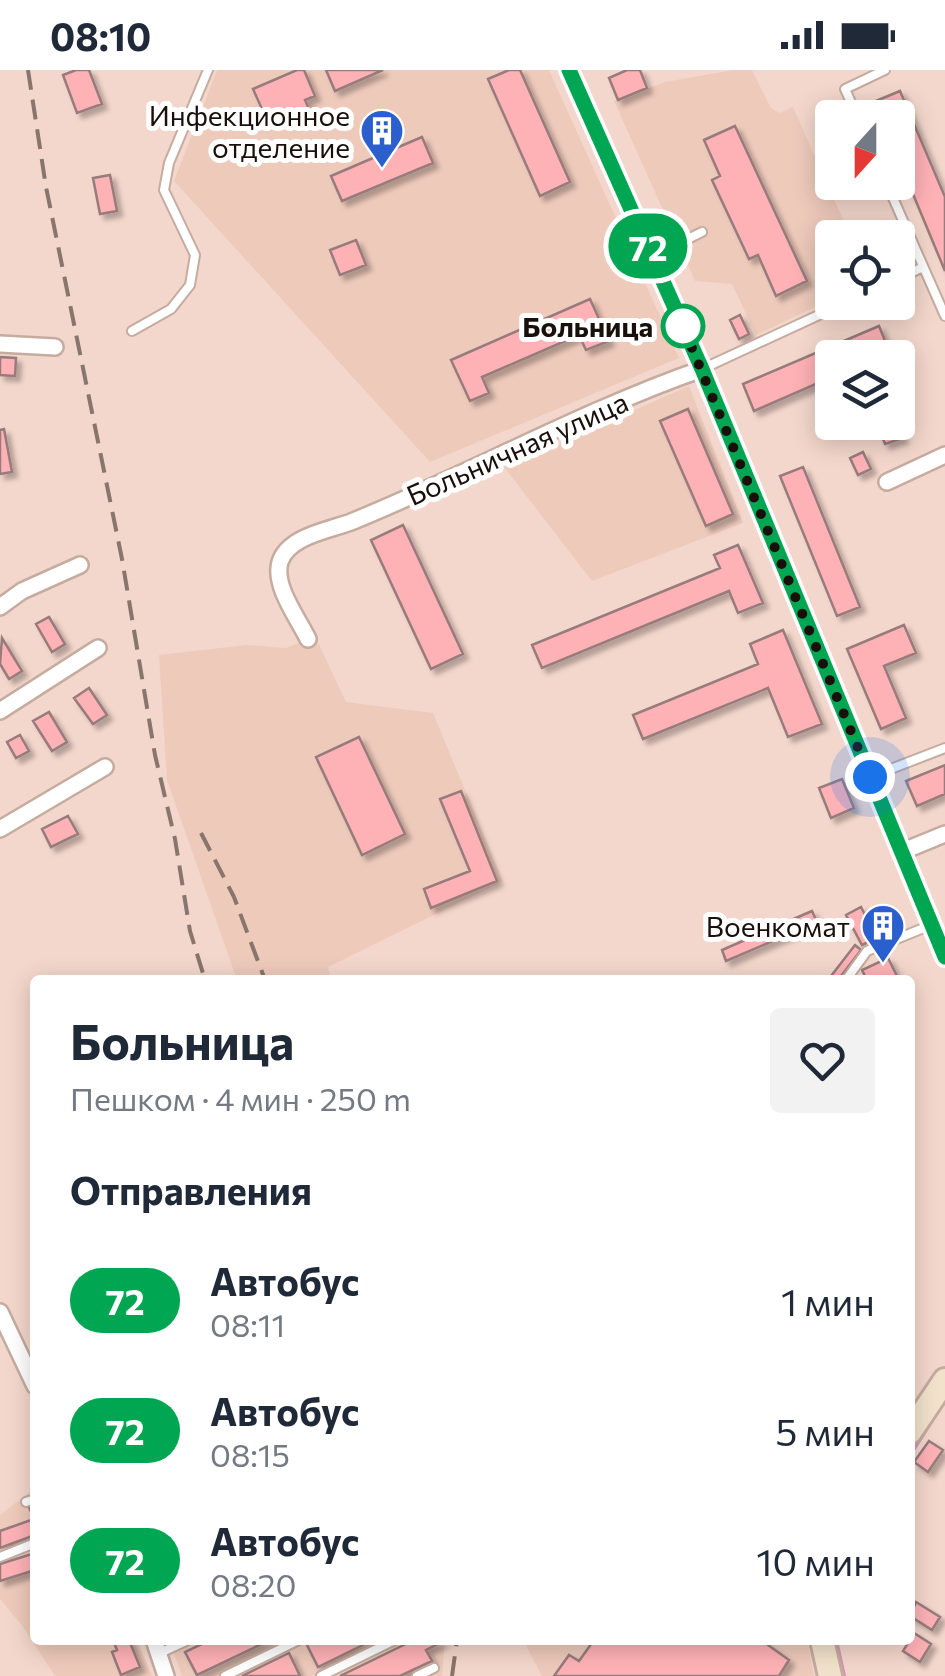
<!DOCTYPE html>
<html lang="ru">
<meta charset="utf-8">
<style>
:root{--surface:#fff;--page:#f2f2f3;--text:#1f2937;--muted:#747a83}
body{margin:0;font-family:Commissioner,sans-serif;background:var(--page);color:var(--text);height:100vh;display:flex;flex-direction:column;font-size:38px;white-space:nowrap}
*{box-sizing:border-box;margin:0}
p{font-size:32px;color:var(--muted)}
.icon{flex:none;width:55px;height:55px;fill:none;stroke:currentColor;stroke-width:2;stroke-linecap:round;stroke-linejoin:round}
.map{position:relative;flex:1;overflow:hidden}
.panel{position:absolute;left:30px;top:905px;width:885px;height:670px;display:flex;flex-direction:column;background:var(--surface);border-radius:10px;box-shadow:0 5px 25px #0003}
.panel>*{flex:none}
.badge{padding:0 20px;border-radius:32px;font-size:35px;line-height:65px}
.needle{width:65px;rotate:201deg}
.tools{position:absolute;left:815px;top:30px;display:grid;gap:20px}
.tools a{display:grid;place-items:center;width:100px;height:100px;border-radius:10px;background:var(--surface);box-shadow:0 5px 25px #0003;font-size:50px}
.you{position:absolute;width:50px;height:50px;margin:-25px;border:8px solid #fff;border-radius:50%;background:#1a73e8;box-shadow:0 0 0 15px #1a73e833}
.map>.badge{position:absolute;translate:-50% -50%;box-shadow:0 0 0 5px #fff}
h2{padding:0 40px;font-size:38px;line-height:90px}
.round{display:grid;place-items:center;flex:none;width:105px;height:105px;border-radius:10px;background:var(--page)}
.overview{display:flex;align-items:center;justify-content:space-between;height:170px;padding:0 40px}
h1{font-size:48px;font-weight:700;line-height:75px}
ul{padding:0;list-style:none}
li{display:flex;align-items:center;gap:30px;height:130px;padding:0 40px}
li div{flex:1}
li b{display:block;font-size:38px}
li em{font-style:normal}
li .badge{min-width:110px;font-weight:700;text-align:center}
.status{display:flex;justify-content:space-between;align-items:center;height:70px;padding:0 50px;background:var(--surface);direction:ltr}
.status svg{height:28px;fill:currentColor}
.map>svg:first-child{display:block}
</style>
<div class="status"><b>08:10</b><svg viewBox="0 0 49 12"><path d="M0 12V9h3v3zM5 12V6h3v6zM10 12V3h3v9zM15 12V0h3v12zM26 1h20v11H26zM47 4h2v5h-2z"/></svg></div>
<div class="map">
<svg width="945" height="1606" viewBox="0 0 945 1606">
<defs>
<filter id="shadow"><feDropShadow dx="5" dy="5" stdDeviation="2.5" flood-color="#0004"/></filter>
</defs>
<rect width="100%" height="100%" fill="#f4d7cc"/>
<!-- built -->
<path fill="#eecabb" d="M 217,0 L 549,0 L 679,288 L 430,392 L 174,111 Z
M 733,0 L 752,0 L 771,38 L 779,43 L 793,37 L 851,167 L 832,168 L 832,229 L 756,265 L 732,214 L 695,211 L 614,31 L 665,12 Z
M 689,316 L 743,453 L 592,511 L 504,397 Z
M 315,566 L 346,632 L 433,643 L 503,811 L 328,897 L 330,905 L 323,910 L 237,910 L 167,710 L 159,585 L 246,575 L 286,578 Z
M 35,1418 L 35,1570 L 137,1570 L 152,1606 L 55,1606 L 21,1554 L 0,1529 L 0,1445 Z
M 169,1570 L 445,1570 L 442,1606 L 182,1606 Z
M 523,1570 L 807,1570 L 814,1606 L 542,1606 Z"/>
<g fill="none" stroke-linecap="round" stroke-linejoin="round">
<!-- stream -->
<path stroke="#d695b6" stroke-width="4" d="M 910,1385 L 943,1333
M 836,1570 L 844,1606"/>
</g>
<!-- building -->
<path fill="#feb2b6" stroke="#987b7c" stroke-width="2.5" filter="url(#shadow)" d="M 76,0 L 89,0 L 102,34 L 77,43 L 63,5 Z
M 297,0 L 304,0 L 315,26 L 305,30 L 311,44 L 293,52 L 279,47 L 266,48 L 253,19 Z
M 326,0 L 383,0 L 335,21 Z
M 509,0 L 520,0 L 570,112 L 540,126 L 488,9 Z
M 627,0 L 640,0 L 647,18 L 618,30 L 609,8 Z
M 900,21 L 945,127 L 945,201 L 898,88 L 898,48 L 870,48 L 864,36 Z
M 735,56 L 807,211 L 776,226 L 758,185 L 749,189 L 712,110 L 720,106 L 704,70 Z
M 422,67 L 433,93 L 342,131 L 331,106 Z
M 110,105 L 117,141 L 100,144 L 93,108 Z
M 356,170 L 366,195 L 340,205 L 330,180 Z
M 590,229 L 609,271 L 586,280 L 579,265 L 482,307 L 489,323 L 470,331 L 451,290 Z
M 740,245 L 749,264 L 739,269 L 730,250 Z
M 879,256 L 890,283 L 879,288 L 832,288 L 832,307 L 754,341 L 743,314 Z
M 0,287 L 16,288 L 15,306 L 0,305 Z
M 688,339 L 733,444 L 706,456 L 660,351 Z
M 888,352 L 897,352 L 903,368 L 885,374 L 878,356 Z
M 4,359 L 12,402 L 0,404 L 0,360 Z
M 863,382 L 871,399 L 858,405 L 850,388 Z
M 803,397 L 860,537 L 837,546 L 780,406 Z
M 403,455 L 463,584 L 431,599 L 371,470 Z
M 738,475 L 763,533 L 738,543 L 729,521 L 542,598 L 532,575 L 720,498 L 714,485 Z
M 49,547 L 65,574 L 52,582 L 36,554 Z
M 904,555 L 916,583 L 884,596 L 906,648 L 881,659 L 847,579 Z
M 783,560 L 822,654 L 788,667 L 768,618 L 643,669 L 633,645 L 758,594 L 750,574 Z
M 2,568 L 22,601 L 9,609 L 0,594 Z
M 89,618 L 107,645 L 93,654 L 74,628 Z
M 49,642 L 67,672 L 52,681 L 33,651 Z
M 20,665 L 29,681 L 16,688 L 7,672 Z
M 359,667 L 405,764 L 362,785 L 316,687 Z
M 945,695 L 945,724 L 917,736 L 906,711 Z
M 842,709 L 854,738 L 831,748 L 819,718 Z
M 461,721 L 497,811 L 431,838 L 424,819 L 470,801 L 440,729 Z
M 68,746 L 78,764 L 51,777 L 42,759 Z
M 861,837 L 877,868 L 862,875 L 846,845 Z
M 812,841 L 817,852 L 726,891 L 722,880 Z
M 855,875 L 861,880 L 838,910 L 828,910 Z
M 888,888 L 899,910 L 867,910 L 862,900 Z
M 929,1371 L 943,1380 L 928,1402 L 914,1392 Z
M 35,1435 L 35,1465 L 0,1478 L 0,1461 L 34,1449 L 29,1437 Z
M 35,1483 L 35,1500 L 0,1511 L 0,1494 Z
M 916,1532 L 940,1547 L 932,1560 L 910,1546 Z
M 914,1563 L 931,1574 L 920,1592 L 903,1581 Z
M 113,1570 L 129,1570 L 140,1597 L 121,1605 L 112,1582 L 117,1580 Z
M 210,1570 L 270,1570 L 197,1605 L 185,1582 Z
M 317,1570 L 373,1570 L 318,1597 L 307,1575 Z
M 414,1570 L 442,1572 L 426,1580 L 432,1591 L 400,1606 L 340,1606 Z
M 594,1570 L 761,1570 L 789,1590 L 779,1606 L 554,1606 L 569,1585 L 579,1591 Z
M 289,1583 L 300,1606 L 242,1606 Z"/>
<g fill="none" stroke-linecap="round" stroke-linejoin="round">
<defs>
<path id="lane" d="M 858,48 L 845,19 L 885,0
M 886,112 L 945,246
M 653,186 L 702,162
M 898,209 L 923,197
M 132,261 L 171,239 L 190,215 L 195,185 L 164,120 L 169,93 L 208,0
M 702,299 L 847,232
M 870,707 L 945,678
M 846,910 L 867,881 L 931,855
M 26,1432 L 35,1429
M 0,1487 L 35,1473
M 160,1583 L 188,1570
M 225,1606 L 299,1570
M 321,1606 L 395,1570
M 417,1606 L 434,1598"/>
<path id="street" d="M 569,0 L 702,299 L 945,887
M 0,274 L 55,277
M 887,412 L 945,385
M 0,537 L 22,521 L 80,495
M 308,569 C 298,548 273,516 280,492 C 288,466 330,460 351,452 C 469,404 582,341 702,299
M 0,641 L 98,578
M 0,759 L 105,697
M 901,782 L 945,764
M 0,1242 L 35,1316
M 154,1570 L 166,1606"/>
<path id="secondary" d="M 910,1362 L 945,1310
M 822,1570 L 830,1606"/>
</defs>
<!-- lane casing -->
<use href="#lane" stroke="#c6ab9f" stroke-width="12"/>
<!-- street casing -->
<use href="#street" stroke="#c6ab9f" stroke-width="20"/>
<!-- secondary casing -->
<use href="#secondary" stroke="#c6ab9f" stroke-width="28"/>
<!-- lane -->
<use href="#lane" stroke="#fff" stroke-width="8"/>
<!-- street -->
<use href="#street" stroke="#fff" stroke-width="15"/>
<!-- secondary -->
<use href="#secondary" stroke="#f2e2cb" stroke-width="22"/>
<!-- rail -->
<path stroke="#88756d" stroke-width="4" stroke-dasharray="20 10" stroke-linecap="butt" d="M 28,0 L 46,117 L 122,489 L 155,685 L 175,769 L 190,861 L 205,910
M 201,763 L 234,827 L 265,910
M 452,1606 L 457,1570"/>
</g>
<g fill="none" stroke-linecap="round" stroke-linejoin="round">
<defs>
<path id="line" d="M 569,0 L 702,299 L 945,887"/>
</defs>
<!-- line casing -->
<use href="#line" stroke="#fff" stroke-width="22"/>
<!-- line -->
<use href="#line" stroke="#00a651" stroke-width="15"/>
<!-- walk -->
<path stroke="#19100c" stroke-width="10" stroke-dasharray="0 18" d="M 683,256 L 677,242 L 870,707"/>
</g>
<!-- icons -->
<defs>
<symbol id="building-pin" viewBox="-11 -11 22 30"><path d="M0 17L-7.5 6A9.5 9.5 0 1 1 7.5 6Z" fill="#2b5fcd" stroke="#fff"/><path d="M-4-6H4V6H1V3H-1V6H-4ZM-2.5-4.3h1.7v1.8h-1.7ZM.8-4.3h1.7v1.8H.8ZM-2.5-1h1.7V.8h-1.7ZM.8-1h1.7V.8H.8Z" fill="#fff"/></symbol>
</defs>
<g fill-rule="evenodd">
<use href="#building-pin" x="357" y="36" width="50" height="68"/>
<use href="#building-pin" x="858" y="831" width="50" height="68"/>
</g>
<!-- markers -->
<circle fill="#fff" stroke="#00a651" stroke-width="5" cx="683" cy="256" r="20"/>
<g text-anchor="middle" dominant-baseline="central" stroke-width="10" stroke-linejoin="round" paint-order="stroke">
<!-- poi labels -->
<g font-size="28" fill="#19100c" stroke="#fff" text-anchor="end">
<text x="350" y="45">Инфекционное<tspan x="350" dy="32">отделение</tspan></text>
<text x="850" y="856">Военкомат</text>
</g>
<!-- stop labels -->
<g font-size="28" font-weight="bold" fill="#19100c" stroke="#fff" text-anchor="end">
<text x="653" y="256">Больница</text>
</g>
<!-- street labels -->
<g font-size="28" fill="#19100c" stroke="#fff">
<text transform="translate(517 378) rotate(-24)">Больничная улица</text>
</g>
</g>
</svg>
<div class="tools">
<a><svg class="needle" viewBox="-14 -14 28 28"><path d="M0-13l5 13h-10z" fill="#e53935"/><path d="M0 13l5-13h-10z" fill="#747a83"/></svg></a>
<a><svg class="icon" aria-label="locate" viewBox="0 0 24 24"><circle cx="12" cy="12" r="6"/><path d="M12 2v4M12 18v4M2 12h4M18 12h4"/></svg></a>
<a><svg class="icon" aria-label="layers" viewBox="0 0 24 24"><path d="M12 4l9 5-9 5-9-5zM3 14l9 5 9-5"/></svg></a>
</div>
<div class="you" style="left:870px;top:707px"></div>
<b class="badge" style="left:648px;top:176px;background:#00a651;color:#fff">72</b>
<section class="panel">
<div class="overview"><div><h1>Больница</h1><p>Пешком · 4 мин · 250 m</p></div><a class="round"><svg class="icon" aria-label="heart" viewBox="0 0 24 24"><path d="M12 20l-8-8c-3-5 5-10 8-4 3-6 11-1 8 4z"/></svg></a></div>
<h2>Отправления</h2>
<ul>
<li><span class="badge" style="background:#00a651;color:#fff">72</span><div><b>Автобус</b><p>08:11</p></div><em>1 мин</em></li>
<li><span class="badge" style="background:#00a651;color:#fff">72</span><div><b>Автобус</b><p>08:15</p></div><em>5 мин</em></li>
<li><span class="badge" style="background:#00a651;color:#fff">72</span><div><b>Автобус</b><p>08:20</p></div><em>10 мин</em></li>
</ul>
</section>
</div>
